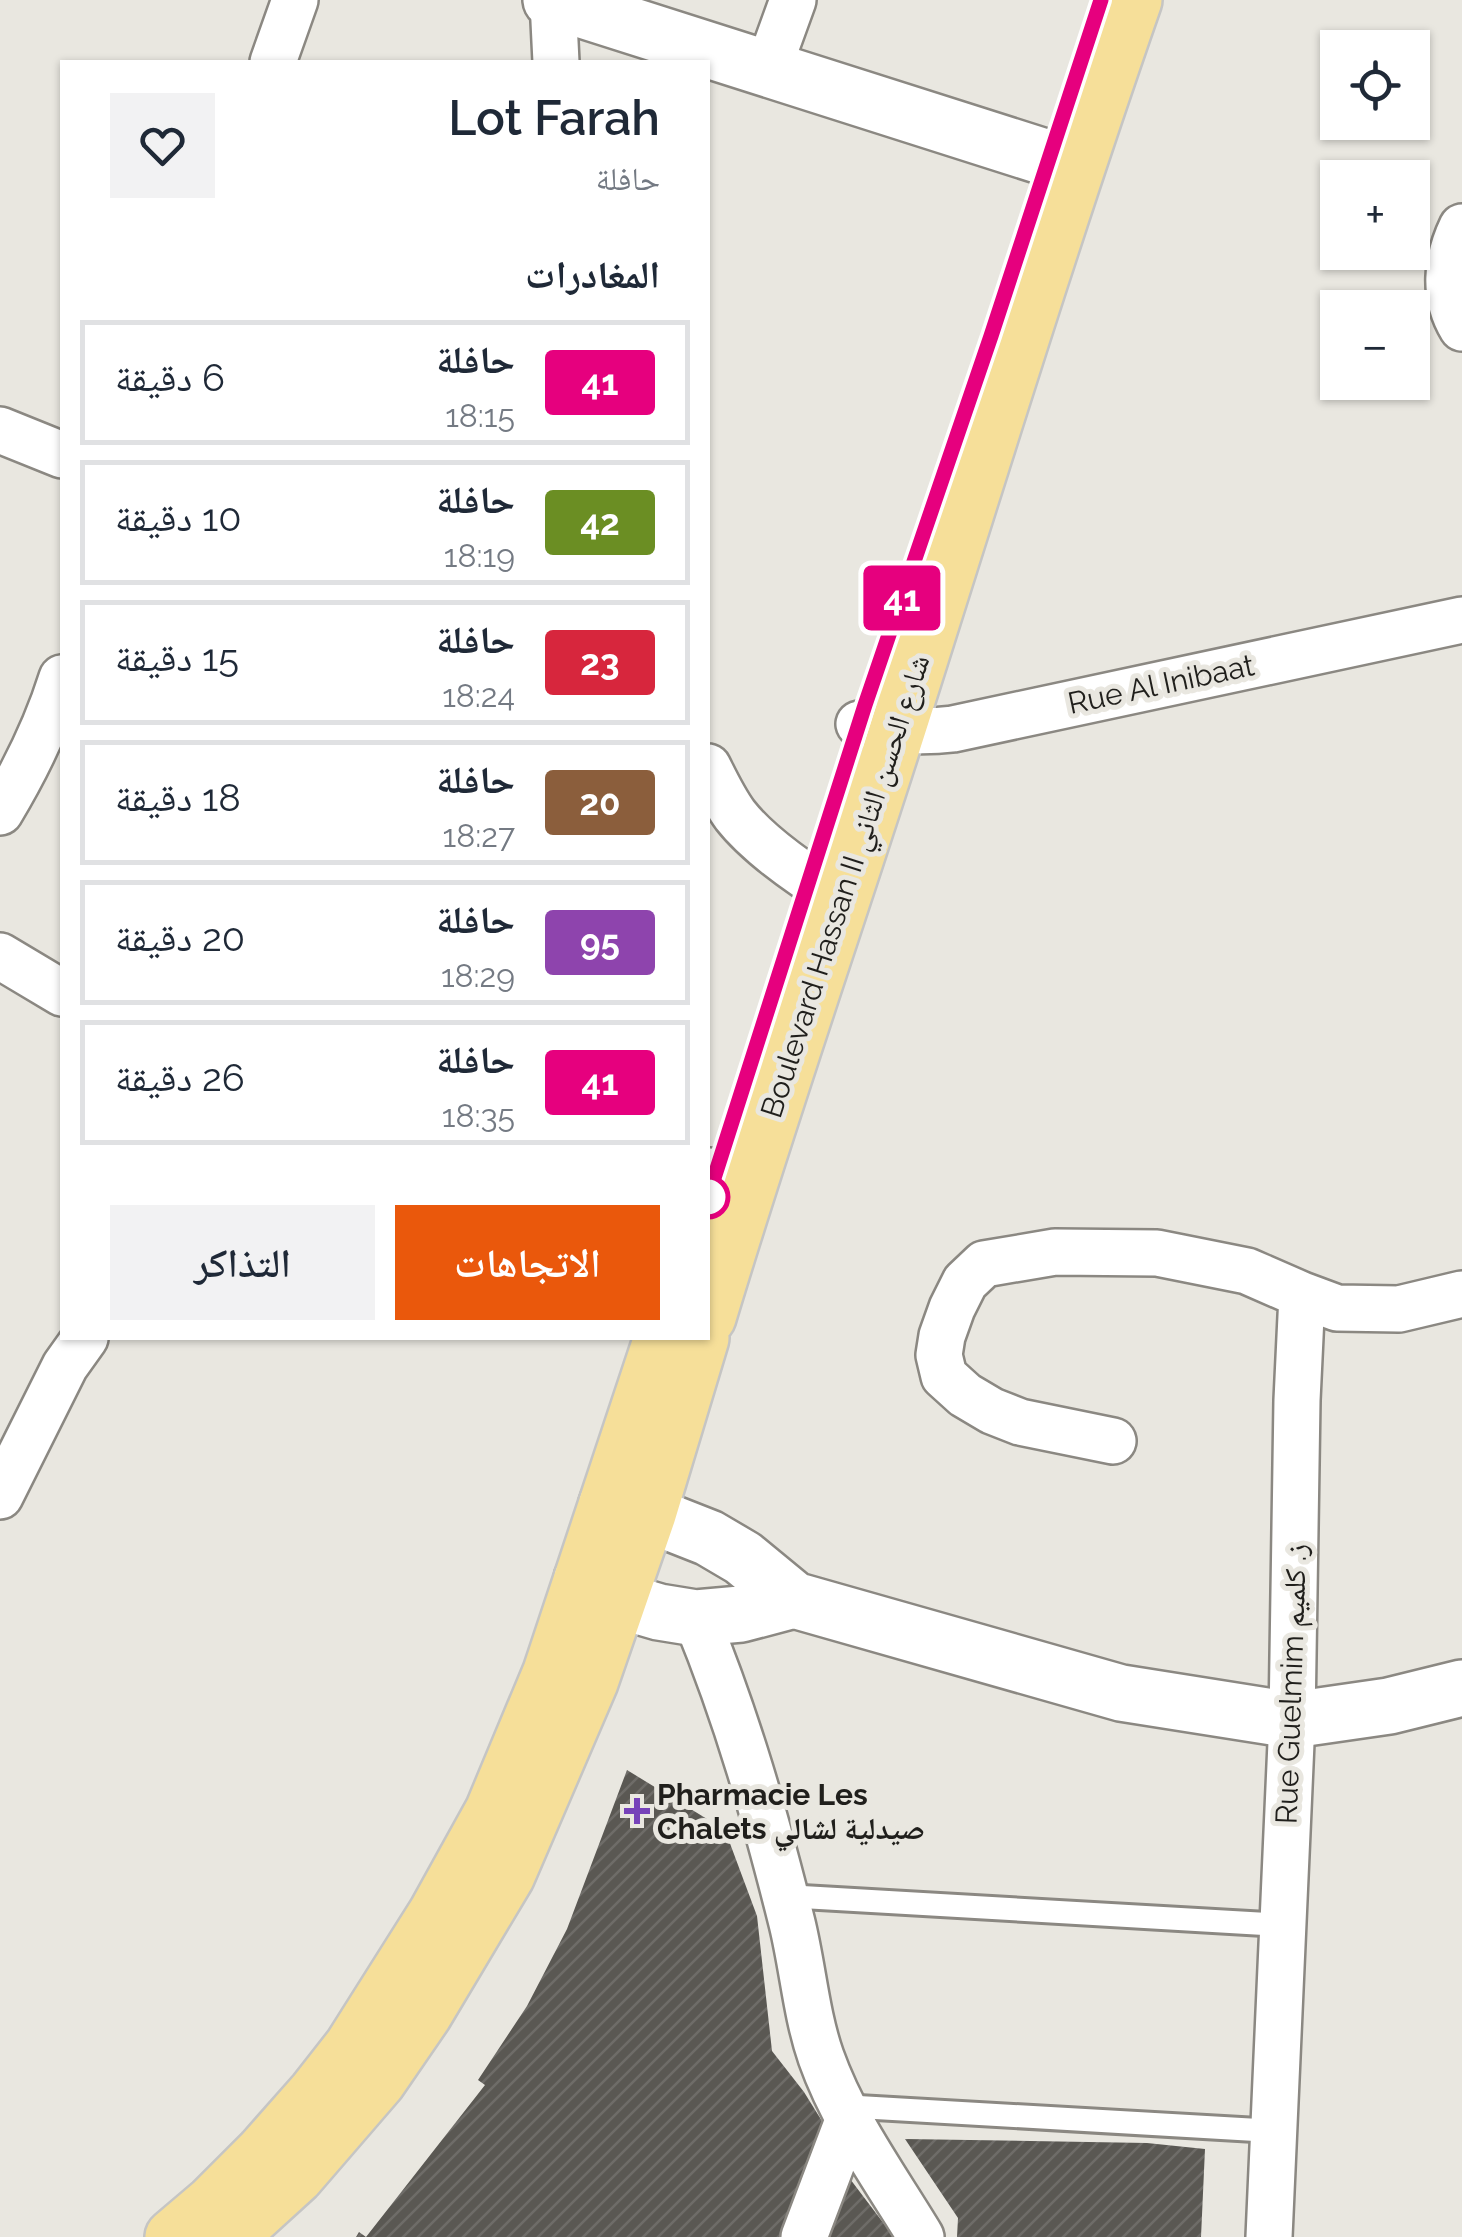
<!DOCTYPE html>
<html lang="ar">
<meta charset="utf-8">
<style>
:root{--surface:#fff;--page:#f2f2f3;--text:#1f2937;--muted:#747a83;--line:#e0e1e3;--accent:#ea580c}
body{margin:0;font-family:Raleway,"Noto Naskh Arabic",sans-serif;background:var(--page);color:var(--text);direction:rtl;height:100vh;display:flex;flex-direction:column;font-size:38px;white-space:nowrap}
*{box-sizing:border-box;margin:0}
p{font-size:32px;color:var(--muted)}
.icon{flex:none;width:55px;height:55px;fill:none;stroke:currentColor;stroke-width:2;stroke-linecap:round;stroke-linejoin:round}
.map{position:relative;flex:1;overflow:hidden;direction:ltr}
.side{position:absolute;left:60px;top:60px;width:650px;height:1280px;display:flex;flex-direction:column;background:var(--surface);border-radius:0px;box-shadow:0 2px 8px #0004;direction:rtl}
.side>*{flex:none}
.badge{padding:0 20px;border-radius:8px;font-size:35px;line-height:65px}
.tools{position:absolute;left:1320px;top:30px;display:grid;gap:20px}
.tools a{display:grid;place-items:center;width:110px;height:110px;border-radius:0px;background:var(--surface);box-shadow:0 2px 8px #0004;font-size:50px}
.map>.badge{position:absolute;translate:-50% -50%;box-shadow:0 0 0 5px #fff}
h2{padding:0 50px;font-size:38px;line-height:90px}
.round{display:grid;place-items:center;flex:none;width:105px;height:105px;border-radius:0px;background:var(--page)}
.head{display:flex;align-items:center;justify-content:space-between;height:170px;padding:0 50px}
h1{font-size:48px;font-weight:600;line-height:75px}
.cta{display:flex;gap:20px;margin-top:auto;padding:20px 50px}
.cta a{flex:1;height:115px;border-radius:0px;background:var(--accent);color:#fff;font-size:40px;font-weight:600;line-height:115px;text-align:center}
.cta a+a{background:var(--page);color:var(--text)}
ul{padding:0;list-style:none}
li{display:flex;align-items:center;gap:30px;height:125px;margin:0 20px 15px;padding:0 30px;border:5px solid var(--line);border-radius:0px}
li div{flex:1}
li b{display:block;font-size:38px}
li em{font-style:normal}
li .badge{min-width:110px;font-weight:700;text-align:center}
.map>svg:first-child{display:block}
</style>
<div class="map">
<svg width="1462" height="2237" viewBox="0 0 1462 2237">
<defs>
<pattern id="building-hatch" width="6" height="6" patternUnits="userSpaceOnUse" patternTransform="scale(2.5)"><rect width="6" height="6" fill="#5a5853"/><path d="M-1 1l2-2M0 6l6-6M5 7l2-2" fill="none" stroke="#6e6c68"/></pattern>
</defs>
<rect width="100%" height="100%" fill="#e9e7e0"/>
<!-- building -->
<path fill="url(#building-hatch)" d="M 627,1770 L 725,1830 L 757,1916 L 772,2051 L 804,2092 L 830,2134 L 791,2237 L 356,2237 L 359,2232 L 366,2237 L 485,2085 L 478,2080 L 527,2006 L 567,1929 Z
M 905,2139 L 1147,2143 L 1205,2149 L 1201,2237 L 957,2237 L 958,2218 Z
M 841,2167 L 894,2237 L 816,2237 Z"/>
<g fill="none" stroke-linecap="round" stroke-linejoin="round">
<defs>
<path id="service" d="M 785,1896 L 1283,1925
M 841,2106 L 1274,2131"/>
<path id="minor" d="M 553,1 L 556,62
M 273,62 L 295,0
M 768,69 L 793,0
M 1462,227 C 1446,260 1443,297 1462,328
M 0,430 L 62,455
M 859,724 C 892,731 920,733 953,729 L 1462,620
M 708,767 C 716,783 724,800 735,815 C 760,847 808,879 842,900
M 0,812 C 26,769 47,726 62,678
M 0,956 L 62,993
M 708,1171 L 750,1175
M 1113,1441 L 1020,1422 L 992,1411 L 965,1395 L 944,1376 L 939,1355 L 942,1336 L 952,1308 L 965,1282 L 984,1264 L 1055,1252 L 1157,1253 L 1247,1271 L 1302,1295
M 0,1496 L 65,1366 L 85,1338
M 696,1618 C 737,1717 766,1819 792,1923 C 803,1968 806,2014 821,2057 C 844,2122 886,2179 921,2237
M 804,2237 L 849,2118
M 1269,2237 L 1292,1720 L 1297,1400 L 1302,1295 L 1337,1308 L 1399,1309 L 1462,1294"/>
<path id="tertiary" d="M 551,0 L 1076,167
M 607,1504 L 648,1514 L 709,1538 L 743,1558 L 794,1600 L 1121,1693 L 1292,1720 L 1389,1706 L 1462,1688
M 582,1579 L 618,1600 L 659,1612 L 696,1618 L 741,1614 L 794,1600"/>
<path id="primary" d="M 708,1317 C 767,1121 834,928 896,734 C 974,489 1049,243 1134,0
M 173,2237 L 213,2203 L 263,2153 L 316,2093 L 352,2047 L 436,1914 L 493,1811 L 551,1672 L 662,1338
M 229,2237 L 296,2176 L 378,2081 L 424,2014 L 507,1875 L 590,1682 L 648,1514 L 701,1338"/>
</defs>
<!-- service casing -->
<use href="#service" stroke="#8b8882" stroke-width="28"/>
<!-- minor casing -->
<use href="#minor" stroke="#8b8882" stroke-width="50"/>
<!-- tertiary casing -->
<use href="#tertiary" stroke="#8b8882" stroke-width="60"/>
<!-- primary casing -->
<use href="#primary" stroke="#c5c5c4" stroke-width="60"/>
<!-- service -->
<use href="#service" stroke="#fff" stroke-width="22"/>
<!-- minor -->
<use href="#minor" stroke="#fff" stroke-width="45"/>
<!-- tertiary -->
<use href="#tertiary" stroke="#fff" stroke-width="55"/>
<!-- primary -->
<use href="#primary" stroke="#f6df99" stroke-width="55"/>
</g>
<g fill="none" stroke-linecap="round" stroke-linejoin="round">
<defs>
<path id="line" d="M 708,1197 L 865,705 L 991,336 L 1101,0"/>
</defs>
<!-- line casing -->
<use href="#line" stroke="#fff" stroke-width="22"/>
<!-- line -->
<use href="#line" stroke="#e6007e" stroke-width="15"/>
</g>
<!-- markers -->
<circle fill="#fff" stroke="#e6007e" stroke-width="5" cx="708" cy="1197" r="20"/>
<path fill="#7642b9" stroke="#e9e7e0" stroke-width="4" d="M632 1796h10v10h10v10h-10v10h-10v-10h-10v-10h10z"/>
<g text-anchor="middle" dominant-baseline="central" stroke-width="10" stroke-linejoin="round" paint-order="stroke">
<!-- street labels -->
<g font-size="30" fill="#201f1c" stroke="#e9e7e0">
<text transform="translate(1161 684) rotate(-12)">Rue Al Inibaat</text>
<text transform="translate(845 886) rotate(-72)">Boulevard Hassan II شارع الحسن الثاني</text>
<text transform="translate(1291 1684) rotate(-88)">Rue Guelmim ز. كلميم</text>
</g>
<!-- poi labels -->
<g font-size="30" font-weight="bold" fill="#201f1c" stroke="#e9e7e0" text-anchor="start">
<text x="657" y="1794">Pharmacie Les<tspan x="657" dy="34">Chalets صيدلية لشالي</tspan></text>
</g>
</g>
</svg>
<div class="tools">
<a><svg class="icon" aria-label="locate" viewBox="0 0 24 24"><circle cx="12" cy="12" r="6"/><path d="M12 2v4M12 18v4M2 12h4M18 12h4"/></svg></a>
<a>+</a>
<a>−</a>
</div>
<b class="badge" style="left:902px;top:598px;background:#e6007e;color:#fff">41</b>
<section class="side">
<div class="head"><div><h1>Lot Farah</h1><p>حافلة</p></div><a class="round"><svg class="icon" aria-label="heart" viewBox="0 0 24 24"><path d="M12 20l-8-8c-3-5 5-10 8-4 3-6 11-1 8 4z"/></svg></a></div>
<h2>المغادرات</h2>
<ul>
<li><span class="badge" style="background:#e6007e;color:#fff">41</span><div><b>حافلة</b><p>18:15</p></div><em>6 دقيقة</em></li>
<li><span class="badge" style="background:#6b8e23;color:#fff">42</span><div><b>حافلة</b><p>18:19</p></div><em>10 دقيقة</em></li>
<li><span class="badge" style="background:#d7263d;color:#fff">23</span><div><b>حافلة</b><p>18:24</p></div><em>15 دقيقة</em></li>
<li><span class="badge" style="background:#8b5e3c;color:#fff">20</span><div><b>حافلة</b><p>18:27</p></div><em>18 دقيقة</em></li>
<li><span class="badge" style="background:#8e44ad;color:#fff">95</span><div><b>حافلة</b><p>18:29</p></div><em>20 دقيقة</em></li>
<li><span class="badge" style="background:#e6007e;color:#fff">41</span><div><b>حافلة</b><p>18:35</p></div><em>26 دقيقة</em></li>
</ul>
<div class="cta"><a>الاتجاهات</a><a>التذاكر</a></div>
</section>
</div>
